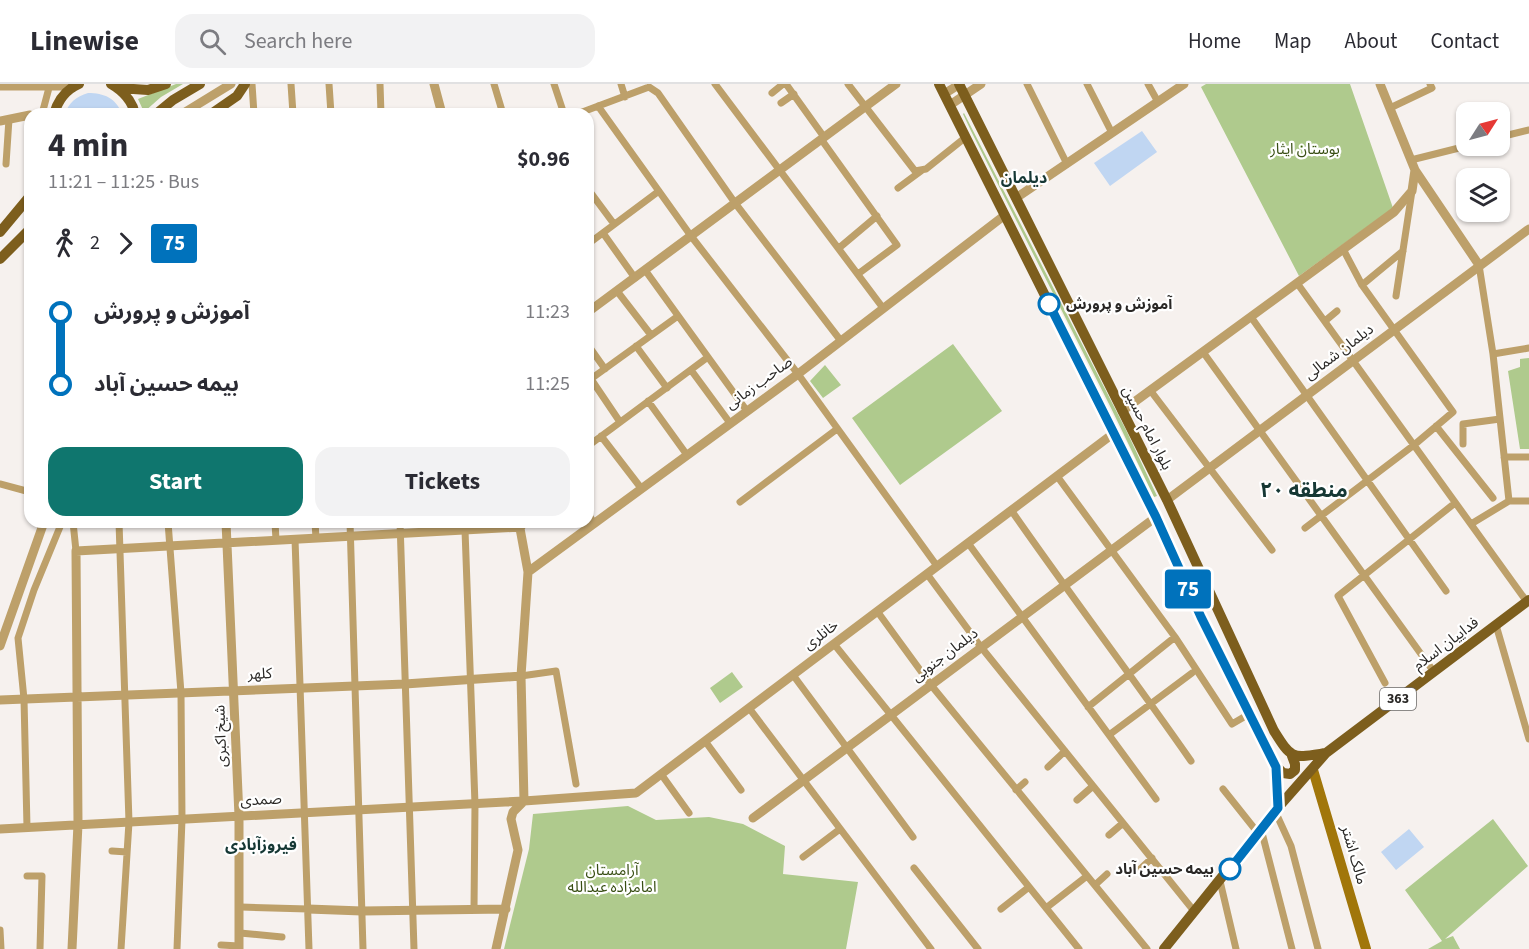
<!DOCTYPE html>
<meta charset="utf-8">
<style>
:root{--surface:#fff;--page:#f2f2f3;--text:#2b2b33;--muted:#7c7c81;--line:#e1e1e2;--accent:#0f766e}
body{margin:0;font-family:"Source Sans 3","Noto Sans Arabic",sans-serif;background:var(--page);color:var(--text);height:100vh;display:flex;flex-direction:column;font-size:22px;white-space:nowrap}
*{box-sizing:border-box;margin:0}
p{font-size:20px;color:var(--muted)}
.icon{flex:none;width:33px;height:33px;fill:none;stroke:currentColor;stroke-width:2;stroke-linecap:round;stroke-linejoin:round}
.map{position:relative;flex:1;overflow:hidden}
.drawer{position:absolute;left:24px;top:24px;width:570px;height:420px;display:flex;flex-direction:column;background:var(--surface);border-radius:18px;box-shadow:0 2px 4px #0004}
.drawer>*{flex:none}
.badge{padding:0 12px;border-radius:4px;font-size:21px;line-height:39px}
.needle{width:39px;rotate:54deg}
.controls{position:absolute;left:1456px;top:18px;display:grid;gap:12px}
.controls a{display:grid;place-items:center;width:54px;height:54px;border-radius:12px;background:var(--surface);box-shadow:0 2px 4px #0004;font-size:30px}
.map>.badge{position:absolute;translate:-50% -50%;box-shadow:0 0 0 3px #fff}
.legs{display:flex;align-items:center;gap:9px;height:66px;padding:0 24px;font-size:20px}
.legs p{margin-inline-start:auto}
.summary{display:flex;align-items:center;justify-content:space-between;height:102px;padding:0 24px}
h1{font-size:33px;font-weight:700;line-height:45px}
.action{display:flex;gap:12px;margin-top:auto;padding:12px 24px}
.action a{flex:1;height:69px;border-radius:18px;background:var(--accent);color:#fff;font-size:24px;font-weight:700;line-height:69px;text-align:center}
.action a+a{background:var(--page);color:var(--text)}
ul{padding:0 24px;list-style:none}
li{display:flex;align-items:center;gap:21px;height:72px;font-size:22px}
li i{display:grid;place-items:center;width:9px;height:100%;margin:0 8px;background:currentColor}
li i::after{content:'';width:15px;height:15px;margin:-8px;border:4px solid;border-radius:50%;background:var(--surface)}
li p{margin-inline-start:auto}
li:first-child i{background:linear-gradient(#0000 50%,currentColor 0)}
li:last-child i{background:linear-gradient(currentColor 50%,#0000 0)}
header{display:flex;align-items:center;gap:36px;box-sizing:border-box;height:84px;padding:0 30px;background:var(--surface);border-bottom:2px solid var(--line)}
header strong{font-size:28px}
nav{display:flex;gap:33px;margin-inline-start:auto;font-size:21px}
.search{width:420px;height:54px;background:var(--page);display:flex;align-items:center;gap:15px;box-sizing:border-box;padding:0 21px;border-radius:18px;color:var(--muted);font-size:22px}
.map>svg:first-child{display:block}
</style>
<header>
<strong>Linewise</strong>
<div class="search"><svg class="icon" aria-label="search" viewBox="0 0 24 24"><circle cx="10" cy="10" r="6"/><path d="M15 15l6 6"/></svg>Search here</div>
<nav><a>Home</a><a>Map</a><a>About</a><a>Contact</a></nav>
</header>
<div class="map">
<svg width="1529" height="865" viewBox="0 0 1529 865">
<rect width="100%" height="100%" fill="#f6f1ee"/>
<!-- green -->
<path fill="#afca8d" d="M 176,0 L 183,0 L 161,13 L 144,28 L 138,15 Z
M 1206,0 L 1350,0 L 1393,124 L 1299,192 L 1201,3 Z
M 964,29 L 1127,348 L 1157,412 L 1154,413 L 1111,324 L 971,47 L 963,30 Z
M 953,260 L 1002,327 L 900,401 L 852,334 Z
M 1529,274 L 1529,365 L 1520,365 L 1508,287 L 1520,283 L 1520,275 Z
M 825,281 L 841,301 L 823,314 L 810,297 Z
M 732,588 L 743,603 L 720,619 L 710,604 Z
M 628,722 L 656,736 L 709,733 L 743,740 L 785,762 L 783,790 L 858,798 L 846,865 L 504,865 L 529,765 L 533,730 Z
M 1493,735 L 1528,782 L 1445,855 L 1453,852 L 1460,865 L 1428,865 L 1442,857 L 1405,806 Z"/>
<!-- water -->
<path fill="#c0d6f2" d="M 88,9 C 104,9 116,14 122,30 L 65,30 C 69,18 76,13 88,9 Z
M 1142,47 L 1157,68 L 1110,102 L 1094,79 Z
M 1409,745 L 1424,763 L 1396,786 L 1381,768 Z"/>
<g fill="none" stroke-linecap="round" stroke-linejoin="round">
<!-- minor -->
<path stroke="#bda06a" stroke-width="7" d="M 252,0 L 254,30
M 291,0 L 293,30
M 329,0 L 331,30
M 380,0 L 381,30
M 494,0 L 503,30
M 554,0 L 564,30
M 621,0 L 625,13
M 715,0 L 883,224
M 786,0 L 824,53
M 848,0 L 915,87 L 926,85 L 966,53
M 1027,0 L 1067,80
M 1087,0 L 1112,49
M 1148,0 L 1158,18
M 0,3 L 73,3
M 649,3 L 658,9 L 735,119 L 841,257
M 772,9 L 783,0
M 781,19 L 794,10
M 598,22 L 691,152 L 798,290 L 937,482
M 1390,24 L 1432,4 L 1430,0
M 405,28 L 405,30
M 42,30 L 50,0
M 577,30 L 649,3
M 1500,53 L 1529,46
M 821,55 L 897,161 L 858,190
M 1411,76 L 1467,62
M 6,80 L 9,35
M 898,104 L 921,87
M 588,105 L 614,140
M 603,149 L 635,194
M 588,160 L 659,107
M 839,164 L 877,132
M 1479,181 L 1493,270 L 1509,417
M 645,186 L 747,327
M 1297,199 L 1527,518
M 1362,201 L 1403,167
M 617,207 L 651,251
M 1396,212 L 1412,107
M 1251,233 L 1446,507
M 1325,237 L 1337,227
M 588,261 L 605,285
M 636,262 L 667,304
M 1203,268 L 1434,588
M 1493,270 L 1529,264
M 691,286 L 730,339
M 591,295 L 620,338
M 588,297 L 678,232
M 1150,306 L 1272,466
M 648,317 L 687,371
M 1436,342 L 1493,414
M 601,352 L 641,404
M 1463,360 L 1463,340 L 1500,335
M 588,362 L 708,273
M 1504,373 L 1529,373
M 1057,392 L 1175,553 L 1232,640 L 1244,633
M 0,400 L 30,408
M 1509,417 L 1529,417
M 740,418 L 837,345
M 1011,426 C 1070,511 1132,592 1191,677
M 588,430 L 594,439
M 73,438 L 76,467
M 119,438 L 129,738 L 121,865
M 168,438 L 181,609 L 182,735 L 177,865
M 275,438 L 276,456
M 315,438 L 316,454
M 350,438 L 363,865
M 400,438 L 414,865
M 1471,440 L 1509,417
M 1305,444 L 1414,361 L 1453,328 L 1362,201 L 1343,165
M 465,446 L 475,720 L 474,825
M 295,455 L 309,865
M 968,459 L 1156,715
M 927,490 L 981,563 L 1194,827
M 877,527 L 931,601 L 1147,865
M 1496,541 L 1529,655
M 834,560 L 1079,865
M 793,591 L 913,753
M 521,592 L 556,587 L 576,700
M 1385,599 L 1338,512 L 1455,419
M 1088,623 L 1175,553
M 749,624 L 931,865
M 1109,651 L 1192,589
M 705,657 L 741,706
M 1048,683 L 1065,667
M 661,690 L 689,729
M 1223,705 L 1258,749
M 1016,706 L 1025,698
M 1077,716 L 1093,702
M 1275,727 L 1291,762 L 1318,865
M 27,743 L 24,615 L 18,554 L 34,506 L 62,438
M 1261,745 L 1292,865
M 1109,751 L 1123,739
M 112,767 L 127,768
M 803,773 L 840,745
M 914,784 L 978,865
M 1138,787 L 1152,774
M 27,792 L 42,792 L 40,865
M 1220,797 L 1236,865
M 1095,801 L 1107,790
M 241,823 L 308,825
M 1046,824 L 1087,792
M 1001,825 L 1029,803
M 0,846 L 1,865
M 240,849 L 282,853
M 221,861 L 239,862"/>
<!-- tertiary -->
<path stroke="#bda06a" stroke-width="9" d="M 434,0 L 442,30
M 1380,0 L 1415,86 L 1479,181
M 944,10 L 960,0
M 950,21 L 981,0
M 42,30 L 54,29
M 182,30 L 231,0
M 0,37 L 30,31
M 1016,114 L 1184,0
M 588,228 L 896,0
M 1122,327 L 1394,128 L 1412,107 L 1415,86
M 1167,416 L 1529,145
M 226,438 L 239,732 L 239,865
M 519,439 L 528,488 L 521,592 L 524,717
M 528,488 L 798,290 L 1005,131
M 0,562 L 44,438
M 0,616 L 405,600 L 521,592
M 753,734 L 1156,433
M 0,745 L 524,717 L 636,709 L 1114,349
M 308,825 L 362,827 L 506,825
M 72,865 L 78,740 L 76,467 L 521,443
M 496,865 L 518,766 L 511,735 L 513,728 L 524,717"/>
<!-- secondary -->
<path stroke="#a1760a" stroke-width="10" d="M 1313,686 L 1366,865"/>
<!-- primary -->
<path stroke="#7d5e1d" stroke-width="10" d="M 111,0 C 123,7 132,16 135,30
M 939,0 L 1156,433 L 1201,533 L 1266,660 L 1277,683 L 1278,724
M 959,0 L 1167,416 L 1274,647 C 1292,676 1292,674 1326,669
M 119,4 L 148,6 L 166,0
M 54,30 C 58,16 65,6 79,0
M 156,30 L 173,16 L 200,0
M 211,30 L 237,12 L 245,0
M 0,148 L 30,112
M 0,175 L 30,145
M 1277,683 L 1283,689 L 1290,690 L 1295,686 L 1295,680 L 1292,672
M 1164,865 L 1275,727 L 1326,669 L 1529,516"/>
</g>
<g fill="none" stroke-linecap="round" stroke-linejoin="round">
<defs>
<path id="line-1" d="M 1049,220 L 1156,433 L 1201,533 L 1276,683 L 1278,724 L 1230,785"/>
</defs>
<!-- line-1 casing -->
<use href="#line-1" stroke="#fff" stroke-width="14"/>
<!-- line-1 -->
<use href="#line-1" stroke="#0072bc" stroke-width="9"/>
</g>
<!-- markers -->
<g fill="#fff" stroke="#0072bc" stroke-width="3">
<circle cx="1049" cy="220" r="10"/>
<circle cx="1230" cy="785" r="10"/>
</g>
<g text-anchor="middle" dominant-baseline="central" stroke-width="4.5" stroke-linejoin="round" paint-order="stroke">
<!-- shield labels -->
<rect fill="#fff" stroke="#6a6867" stroke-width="1.5" x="1380" y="604" width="36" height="22" rx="4.5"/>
<g font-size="14" font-weight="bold" fill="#2a2826">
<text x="1398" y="615">363</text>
</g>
<!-- park labels -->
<g font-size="15" fill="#384e13" stroke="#fff">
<text x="1305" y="65">بوستان ایثار</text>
<text x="612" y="786">آرامستان<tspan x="612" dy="17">امامزاده عبدالله</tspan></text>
</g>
<!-- stop labels -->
<g font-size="15" font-weight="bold" fill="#2a2826" stroke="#fff" text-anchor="start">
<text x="1066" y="220">آموزش و پرورش</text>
<text x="1214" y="785" text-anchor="end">بیمه حسین آباد</text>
</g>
<!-- street labels -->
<g font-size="15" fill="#2a2826" stroke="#fff">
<text transform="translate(1339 268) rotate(-37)">دیلمان شمالی</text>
<text transform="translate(759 299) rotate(-36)">صاحب زمانی</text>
<text transform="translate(1147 344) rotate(63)">بلوار امام حسین</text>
<text transform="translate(821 551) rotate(-37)">خانلری</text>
<text transform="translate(1446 560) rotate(-37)">فداییان اسلام</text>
<text transform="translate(945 571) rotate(-37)">دیلمان جنوبی</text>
<text transform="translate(260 590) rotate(-2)">کلهر</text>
<text transform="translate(221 652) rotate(-92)">شیخ اکبری</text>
<text transform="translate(261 716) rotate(-3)">صمدی</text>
<text transform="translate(1354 771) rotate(74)">مالک اشتر</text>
</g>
<!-- neighbourhood labels -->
<g font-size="16" font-weight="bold" fill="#163835" stroke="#fff">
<text x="1024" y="94">دیلمان</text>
<text x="261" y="761">فیروزآبادی</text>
</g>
<!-- district labels -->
<g font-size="21" font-weight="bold" fill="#163835" stroke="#fff">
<text x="1304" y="406">منطقه ۲۰</text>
</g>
</g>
</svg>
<div class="controls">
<a><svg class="needle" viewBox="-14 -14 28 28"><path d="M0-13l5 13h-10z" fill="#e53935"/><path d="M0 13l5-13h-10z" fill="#7c7c81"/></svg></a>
<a><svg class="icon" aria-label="layers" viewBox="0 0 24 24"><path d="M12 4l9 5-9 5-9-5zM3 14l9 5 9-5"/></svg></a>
</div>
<b class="badge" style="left:1188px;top:505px;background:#0072bc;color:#fff">75</b>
<section class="drawer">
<div class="summary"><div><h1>4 min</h1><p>11:21 – 11:25 · Bus</p></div><b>$0.96</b></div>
<div class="legs"><svg class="icon" aria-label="walk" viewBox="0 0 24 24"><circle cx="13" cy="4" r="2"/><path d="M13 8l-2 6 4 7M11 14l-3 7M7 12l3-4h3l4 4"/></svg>2<svg class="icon" aria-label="forward" viewBox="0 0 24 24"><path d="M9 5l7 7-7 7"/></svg><b class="badge" style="background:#0072bc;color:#fff">75</b></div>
<ul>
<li><i style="color:#0072bc"></i><b>آموزش و پرورش</b><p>11:23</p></li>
<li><i style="color:#0072bc"></i><b>بیمه حسین آباد</b><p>11:25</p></li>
</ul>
<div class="action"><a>Start</a><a>Tickets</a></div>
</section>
</div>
